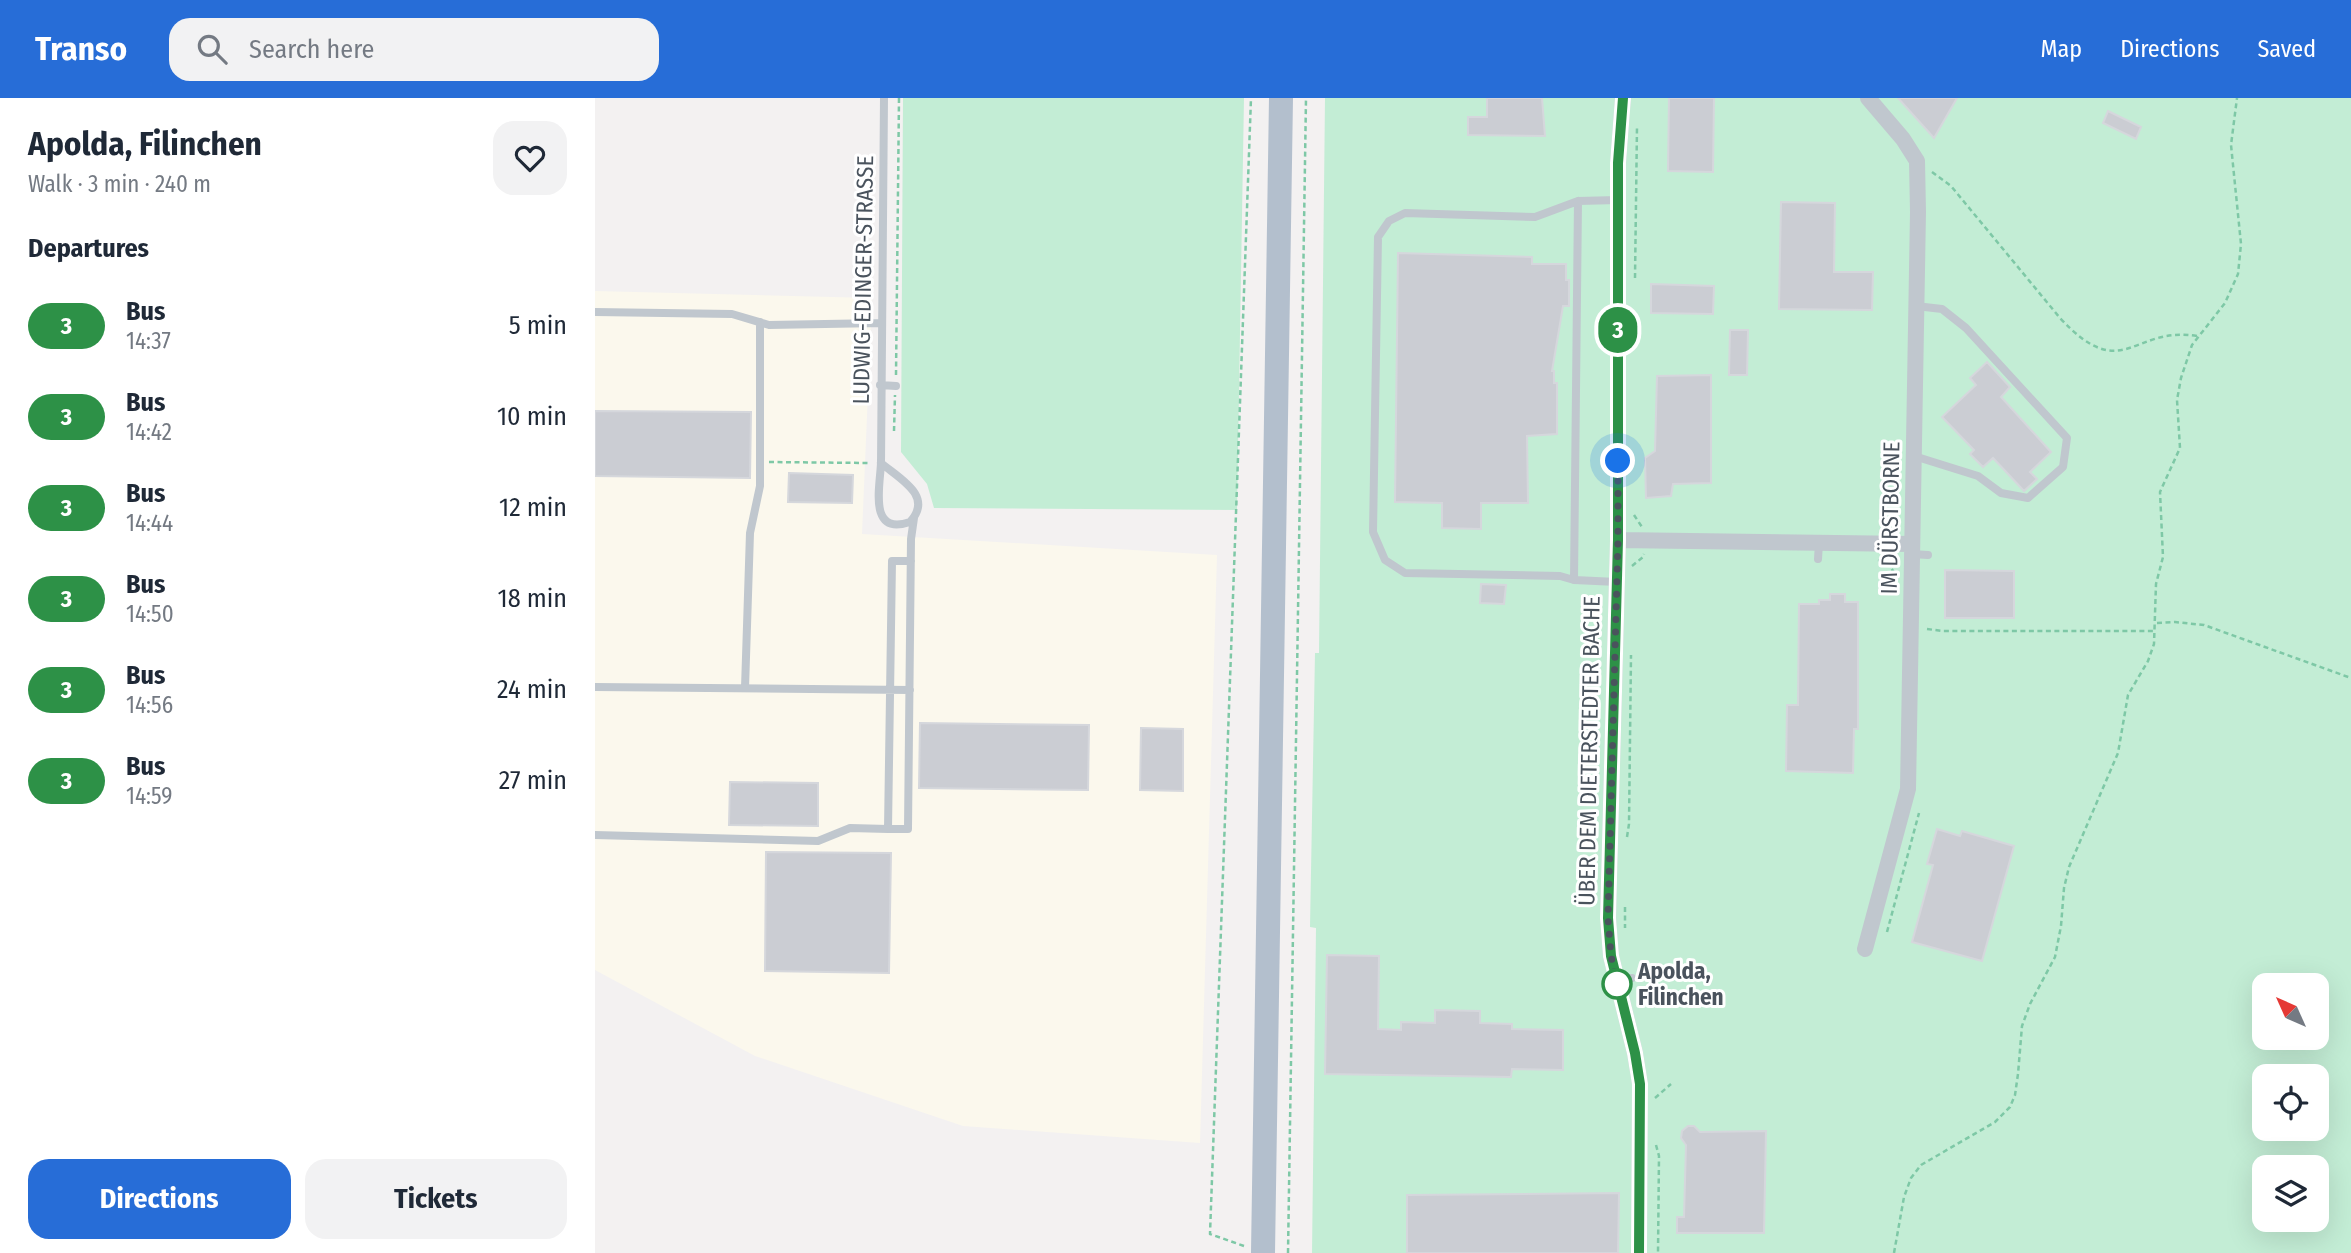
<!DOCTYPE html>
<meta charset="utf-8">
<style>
:root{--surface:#fff;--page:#f2f2f3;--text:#1f2937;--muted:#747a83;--accent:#276dd7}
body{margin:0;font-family:"Fira Sans Condensed",sans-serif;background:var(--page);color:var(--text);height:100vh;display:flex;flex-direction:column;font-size:26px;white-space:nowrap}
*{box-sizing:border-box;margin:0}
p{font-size:23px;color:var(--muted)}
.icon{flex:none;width:38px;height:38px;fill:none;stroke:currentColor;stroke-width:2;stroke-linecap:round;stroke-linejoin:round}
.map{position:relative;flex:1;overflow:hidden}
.sheet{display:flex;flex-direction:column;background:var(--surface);width:595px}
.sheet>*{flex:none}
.badge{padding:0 14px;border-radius:23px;font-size:24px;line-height:46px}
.needle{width:46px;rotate:315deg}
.buttons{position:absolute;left:1657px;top:875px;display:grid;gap:14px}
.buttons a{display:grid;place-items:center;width:77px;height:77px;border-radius:14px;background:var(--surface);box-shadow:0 7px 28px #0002;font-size:35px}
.you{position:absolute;width:35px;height:35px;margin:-18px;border:5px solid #fff;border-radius:50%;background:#1a73e8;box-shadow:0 0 0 10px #1a73e833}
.map>.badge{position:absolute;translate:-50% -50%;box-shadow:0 0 0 4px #fff}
h2{padding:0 28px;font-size:26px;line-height:63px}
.round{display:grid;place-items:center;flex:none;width:74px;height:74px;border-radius:21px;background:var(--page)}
.summary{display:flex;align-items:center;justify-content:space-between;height:119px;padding:0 28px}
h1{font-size:33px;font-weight:700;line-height:52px}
.action{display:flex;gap:14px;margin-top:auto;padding:14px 28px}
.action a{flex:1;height:80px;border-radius:21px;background:var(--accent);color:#fff;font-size:28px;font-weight:700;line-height:80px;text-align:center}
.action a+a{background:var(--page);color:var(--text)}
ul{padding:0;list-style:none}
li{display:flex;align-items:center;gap:21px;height:91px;padding:0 28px}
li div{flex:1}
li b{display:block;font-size:26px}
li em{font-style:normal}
li .badge{min-width:77px;font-weight:700;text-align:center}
header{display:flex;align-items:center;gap:42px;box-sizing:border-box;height:98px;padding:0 35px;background:var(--accent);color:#fff}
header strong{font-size:33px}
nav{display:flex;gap:38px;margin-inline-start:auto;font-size:24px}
.search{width:490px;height:63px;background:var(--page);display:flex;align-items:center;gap:18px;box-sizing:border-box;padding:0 24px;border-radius:21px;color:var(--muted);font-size:26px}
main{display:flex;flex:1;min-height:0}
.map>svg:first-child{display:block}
</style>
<header>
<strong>Transo</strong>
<div class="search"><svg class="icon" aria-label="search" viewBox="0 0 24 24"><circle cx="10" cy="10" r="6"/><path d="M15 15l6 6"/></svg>Search here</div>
<nav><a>Map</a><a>Directions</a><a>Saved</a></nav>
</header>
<main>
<section class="sheet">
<div class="summary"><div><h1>Apolda, Filinchen</h1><p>Walk · 3 min · 240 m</p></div><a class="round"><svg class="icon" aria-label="heart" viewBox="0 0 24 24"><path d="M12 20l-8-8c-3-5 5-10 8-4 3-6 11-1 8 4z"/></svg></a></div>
<h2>Departures</h2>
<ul>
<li><span class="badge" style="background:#2d9147;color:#fff">3</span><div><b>Bus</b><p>14:37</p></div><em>5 min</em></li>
<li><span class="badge" style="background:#2d9147;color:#fff">3</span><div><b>Bus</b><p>14:42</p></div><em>10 min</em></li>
<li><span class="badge" style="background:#2d9147;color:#fff">3</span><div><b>Bus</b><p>14:44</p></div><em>12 min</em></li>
<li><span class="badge" style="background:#2d9147;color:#fff">3</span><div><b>Bus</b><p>14:50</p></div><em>18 min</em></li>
<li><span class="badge" style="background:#2d9147;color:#fff">3</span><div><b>Bus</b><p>14:56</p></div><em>24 min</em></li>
<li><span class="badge" style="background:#2d9147;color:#fff">3</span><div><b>Bus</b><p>14:59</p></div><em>27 min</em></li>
</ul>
<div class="action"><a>Directions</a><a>Tickets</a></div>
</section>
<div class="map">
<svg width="1756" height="1155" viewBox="0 0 1756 1155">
<rect width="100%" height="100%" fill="#f3f1f1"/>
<!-- commercial -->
<path fill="#fbf8ed" d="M 0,193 L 277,200 L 267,436 L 622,457 L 605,1045 L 368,1028 L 160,958 L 0,872 Z"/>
<!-- green -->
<path fill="#c3edd5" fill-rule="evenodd" d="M 308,0 L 649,0 L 642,412 L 339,410 L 332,386 L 306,354 Z
M 730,0 L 1756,0 L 1756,1155 L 717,1155 L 721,830 L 715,829 L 720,555 L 724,555 ZM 1670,887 L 1722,887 L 1722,940 L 1670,940 ZM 1670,978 L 1722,978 L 1722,1031 L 1670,1031 ZM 1670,1069 L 1722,1069 L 1722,1122 L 1670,1122 Z"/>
<!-- building -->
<path fill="#cbcdd3" stroke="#d5d7dc" stroke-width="2" d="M 892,0 L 947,0 L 950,38 L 873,37 L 873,19 L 892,19 Z
M 1074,0 L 1119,0 L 1118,74 L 1073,73 Z
M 1303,0 L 1362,0 L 1339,40 Z
M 1513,13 L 1546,29 L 1541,41 L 1508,25 Z
M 1186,104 L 1240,105 L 1239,174 L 1278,174 L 1277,212 L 1184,211 Z
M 803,155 L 937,159 L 937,166 L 971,166 L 971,182 L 974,182 L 974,208 L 968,208 L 957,273 L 959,273 L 959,285 L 962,285 L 962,336 L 932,338 L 933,405 L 886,405 L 886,431 L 847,430 L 847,405 L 800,404 Z
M 1056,186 L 1119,188 L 1118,216 L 1056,215 Z
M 1135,232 L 1153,232 L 1152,277 L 1134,277 Z
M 1392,264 L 1415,289 L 1406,299 L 1456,354 L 1435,374 L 1442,381 L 1429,393 L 1398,360 L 1388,369 L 1375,356 L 1379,352 L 1347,319 L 1381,287 L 1375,280 Z
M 1116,277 L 1116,385 L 1078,386 L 1076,398 L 1051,400 L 1050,360 L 1060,353 L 1062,278 Z
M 0,313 L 156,314 L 155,380 L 0,378 Z
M 194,375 L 258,377 L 257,405 L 193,404 Z
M 1350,472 L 1419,473 L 1419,520 L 1350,520 Z
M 886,486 L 911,487 L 909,506 L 885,505 Z
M 1235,496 L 1250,496 L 1250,504 L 1263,504 L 1263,631 L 1259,631 L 1258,675 L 1191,673 L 1192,607 L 1203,607 L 1204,506 L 1224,506 L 1224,502 L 1235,502 Z
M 325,625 L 494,627 L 493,692 L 324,690 Z
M 546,630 L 588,631 L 588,693 L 545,692 Z
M 135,684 L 223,685 L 223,728 L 134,727 Z
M 1342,731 L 1365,738 L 1367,733 L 1419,748 L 1387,863 L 1317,844 L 1338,767 L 1332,766 Z
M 171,754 L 296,755 L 294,875 L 170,873 Z
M 732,857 L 784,858 L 783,931 L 806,932 L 806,924 L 840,925 L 840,912 L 885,913 L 885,925 L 917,926 L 917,931 L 968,932 L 968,972 L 917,971 L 916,979 L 730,976 Z
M 1093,1028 L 1099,1028 L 1105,1034 L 1171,1033 L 1169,1135 L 1082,1135 L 1082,1119 L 1089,1119 L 1091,1047 L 1086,1040 L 1087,1033 Z
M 1024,1095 L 1023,1155 L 812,1155 L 812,1097 Z"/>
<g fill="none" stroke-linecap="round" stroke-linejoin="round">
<!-- path -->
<path stroke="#7ec8a6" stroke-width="2.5" stroke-dasharray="5 3.5" stroke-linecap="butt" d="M 1337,74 L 1356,88 L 1465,220 C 1528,288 1538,227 1602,238
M 1040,180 L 1042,29
M 301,277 L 304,0
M 299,333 L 300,297
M 174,364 L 276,365
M 1039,417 L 1047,429
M 1283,462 C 1295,464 1296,471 1302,479
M 1037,468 L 1048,459 L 1049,456
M 1562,525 L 1580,524 L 1609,527 L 1756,580
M 1332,531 L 1348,533 L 1559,533
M 1032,739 L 1034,726 L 1036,557
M 1030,809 L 1030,830
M 1292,834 L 1324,715
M 1060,1000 L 1076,986
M 1061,1047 L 1064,1058 L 1063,1155
M 649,1148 L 615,1136 L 656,0
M 693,1155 L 711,0
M 1299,1155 L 1309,1099 L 1316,1080 L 1326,1067 L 1400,1024 L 1415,1009 L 1420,997 L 1423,976 L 1427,928 L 1435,906 L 1460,859 L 1466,828 L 1469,790 L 1474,769 L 1523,655 L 1533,597 L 1553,563 L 1559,546 L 1561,486 L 1568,459 L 1565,394 L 1585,350 L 1582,302 L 1586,280 L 1597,247 L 1630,205 L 1643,176 L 1646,146 L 1636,47 L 1642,0"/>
<!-- lane -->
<path stroke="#c0c7ce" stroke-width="8" d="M 0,214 L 137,216 L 174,227 L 286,225
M 285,287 L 301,288
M 1319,358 L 1383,378 L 1406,395 L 1433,400 L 1468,369 L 1472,340 L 1371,230 L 1347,211 L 1321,208
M 286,365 C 305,381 339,398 315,424 C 273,438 285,389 286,365 L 289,0
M 1316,456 L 1333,457
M 1223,461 L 1224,445
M 316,463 L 297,463 L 293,731 L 313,731 L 316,441 L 319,420
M 979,482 L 965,478 L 810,475 L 790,462 L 778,434 L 783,139 L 794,123 L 810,115 L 940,119 L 983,103
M 1022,484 L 979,482 L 983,103 L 1023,102
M 0,589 L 315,592
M 150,590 L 155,435 L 165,388 L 165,224
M 0,737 L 223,743 L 255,730 L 293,731
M 1021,884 L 1037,880"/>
<!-- street -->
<path stroke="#c0c7ce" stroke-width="16" d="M 1028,0 L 1023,65 L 1023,442 L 1013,820 L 1016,858 L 1040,955 L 1045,986 L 1044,1155
M 1023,442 L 1316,446
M 1270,851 L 1313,691 L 1323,114 L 1322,63 L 1308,41 L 1273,0"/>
<!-- primary -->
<path stroke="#b3bfcd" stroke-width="24" d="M 668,1155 L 686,0"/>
</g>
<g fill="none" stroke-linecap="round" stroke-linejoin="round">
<defs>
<path id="line" d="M 1028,0 L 1023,65 L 1023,442 L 1013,820 L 1016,858 L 1040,955 L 1045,986 L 1044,1155"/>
</defs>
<!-- line casing -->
<use href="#line" stroke="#fff" stroke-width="16"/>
<!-- line -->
<use href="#line" stroke="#2d9147" stroke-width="10"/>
<!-- walk -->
<path stroke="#4a535d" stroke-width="7" stroke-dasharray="0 12.6" d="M 1022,886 L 1016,858 L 1013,820 L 1023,442 L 1023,363"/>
</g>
<!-- markers -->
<circle fill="#fff" stroke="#2d9147" stroke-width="3.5" cx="1022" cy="886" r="14"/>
<g text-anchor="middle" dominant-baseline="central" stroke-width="6" stroke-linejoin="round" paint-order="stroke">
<!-- street labels -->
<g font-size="23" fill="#4a535d" stroke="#fff">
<text transform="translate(268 182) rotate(-89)">LUDWIG-EDINGER-STRASSE</text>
<text transform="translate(1295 420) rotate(-89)">IM DÜRSTBORNE</text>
<text transform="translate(994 653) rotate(-89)">ÜBER DEM DIETERSTEDTER BACHE</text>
</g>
<!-- stop labels -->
<g font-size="23" font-weight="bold" fill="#4a535d" stroke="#fff" text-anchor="start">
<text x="1043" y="873">Apolda,<tspan x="1043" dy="26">Filinchen</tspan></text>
</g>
</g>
</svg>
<div class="buttons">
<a><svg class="needle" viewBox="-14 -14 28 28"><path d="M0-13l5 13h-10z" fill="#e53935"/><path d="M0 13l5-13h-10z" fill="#747a83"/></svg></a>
<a><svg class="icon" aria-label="locate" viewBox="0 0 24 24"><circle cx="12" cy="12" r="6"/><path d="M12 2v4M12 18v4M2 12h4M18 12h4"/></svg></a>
<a><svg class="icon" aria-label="layers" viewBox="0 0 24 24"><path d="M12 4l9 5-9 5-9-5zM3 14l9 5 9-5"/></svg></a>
</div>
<div class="you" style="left:1023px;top:363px"></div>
<b class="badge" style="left:1023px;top:232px;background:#2d9147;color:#fff">3</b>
</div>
</main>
